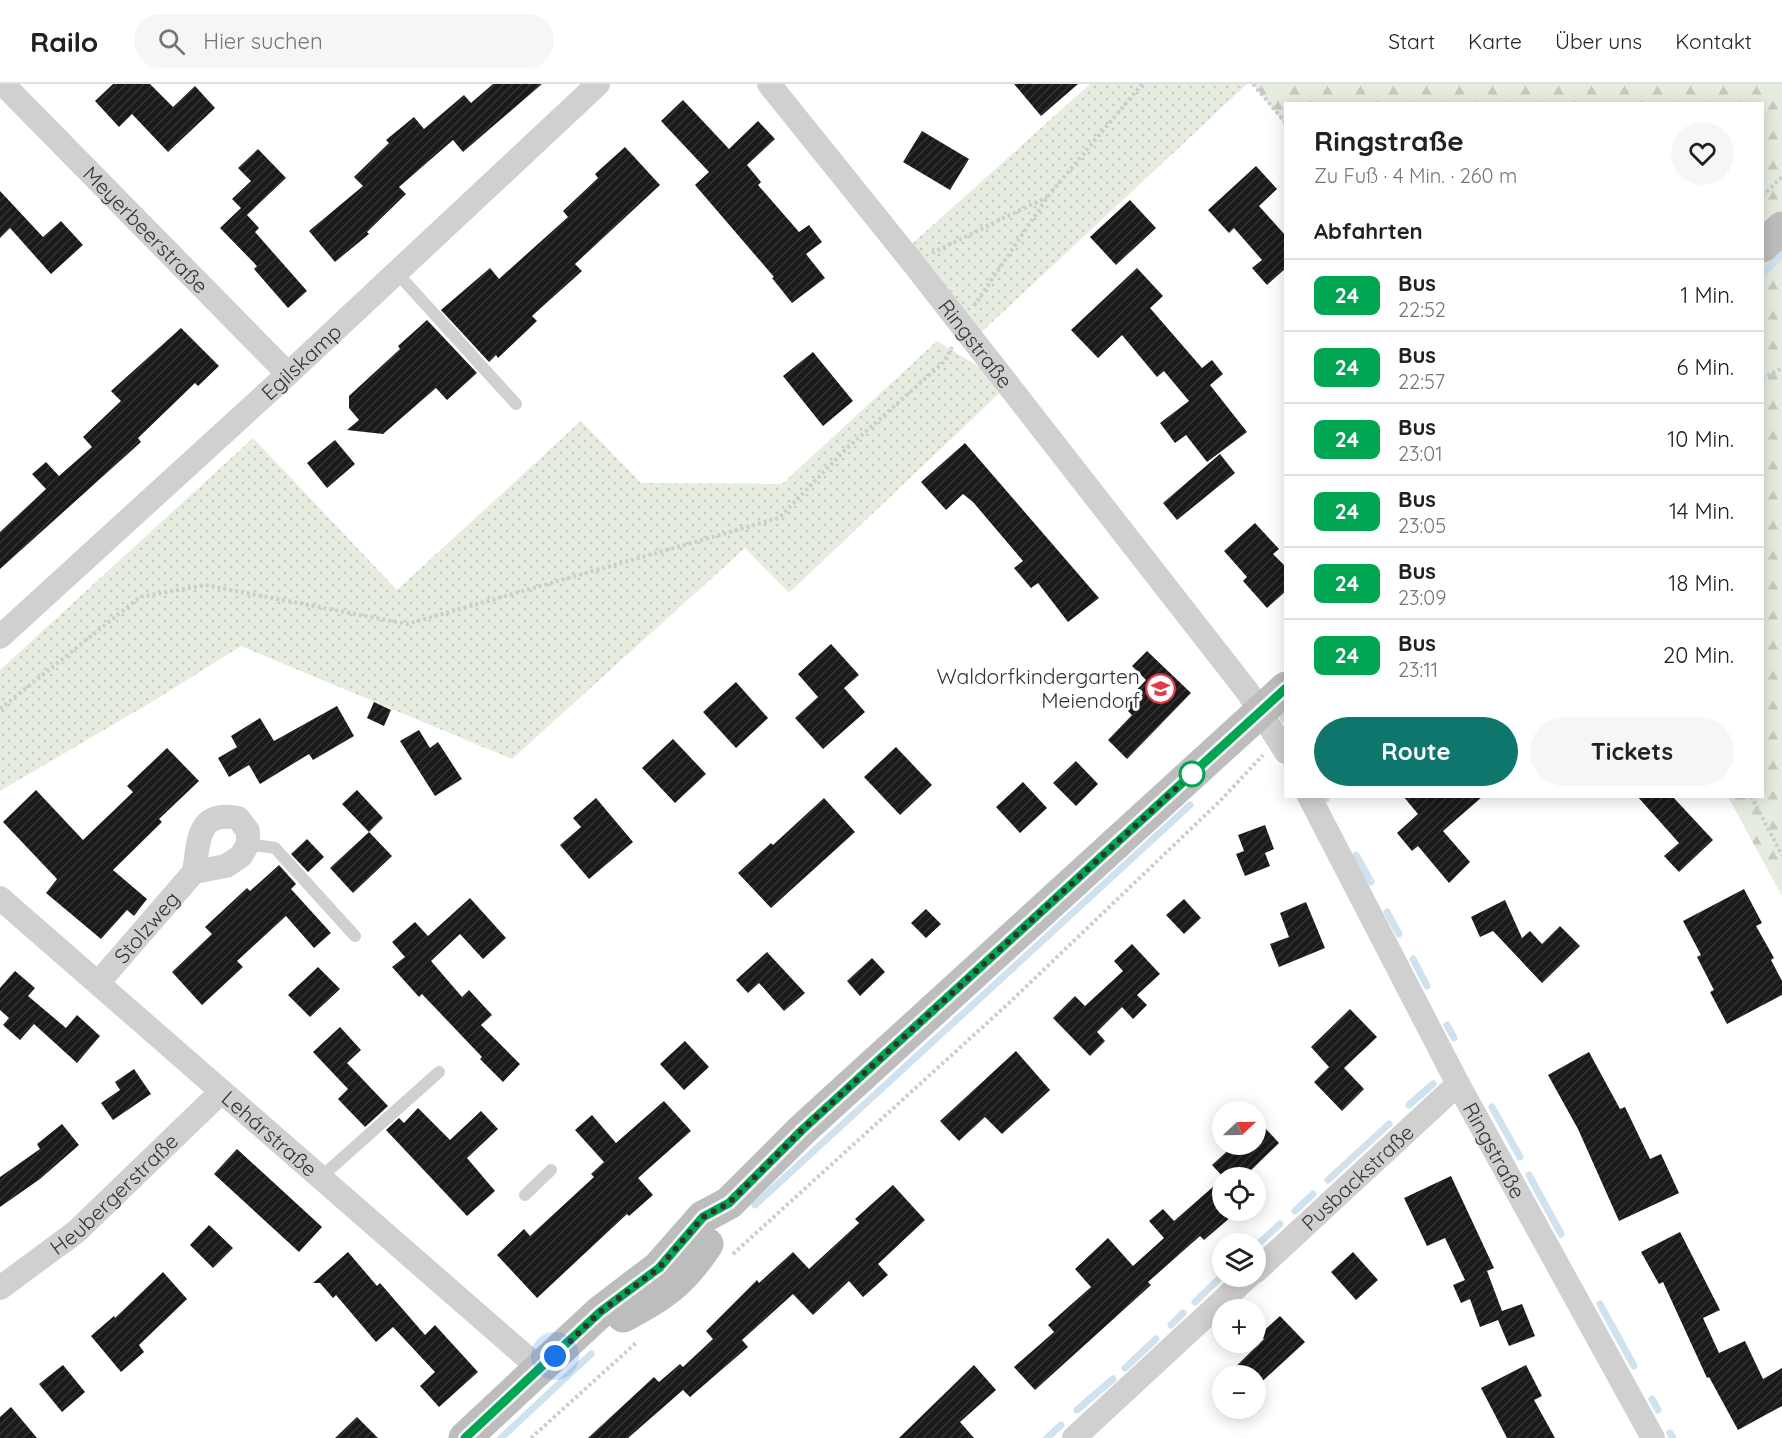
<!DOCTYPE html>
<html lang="de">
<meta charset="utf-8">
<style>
:root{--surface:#fff;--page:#f6f6f6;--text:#202124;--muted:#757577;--line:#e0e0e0;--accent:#0f766e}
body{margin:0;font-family:Quicksand,sans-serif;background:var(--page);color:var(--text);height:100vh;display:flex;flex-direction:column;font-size:22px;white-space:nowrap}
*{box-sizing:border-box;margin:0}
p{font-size:20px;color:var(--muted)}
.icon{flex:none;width:33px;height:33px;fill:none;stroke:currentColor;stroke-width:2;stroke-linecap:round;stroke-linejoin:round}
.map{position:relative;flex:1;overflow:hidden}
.drawer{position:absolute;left:1284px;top:18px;width:480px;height:696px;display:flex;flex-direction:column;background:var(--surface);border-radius:0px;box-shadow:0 3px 15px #0003}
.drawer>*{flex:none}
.badge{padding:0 12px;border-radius:9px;font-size:21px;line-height:39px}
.needle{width:39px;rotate:68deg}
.controls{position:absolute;left:1212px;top:1017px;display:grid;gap:12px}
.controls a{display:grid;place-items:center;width:54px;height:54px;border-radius:50%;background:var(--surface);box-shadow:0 3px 15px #0003;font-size:30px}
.you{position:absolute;width:30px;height:30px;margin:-15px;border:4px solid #fff;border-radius:50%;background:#1a73e8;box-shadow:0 0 0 9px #1a73e833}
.map>.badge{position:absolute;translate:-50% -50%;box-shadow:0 0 0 3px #fff}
h2{padding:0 30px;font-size:22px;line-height:54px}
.round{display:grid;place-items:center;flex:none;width:63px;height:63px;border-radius:32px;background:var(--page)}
.headline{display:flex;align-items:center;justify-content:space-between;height:102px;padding:0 30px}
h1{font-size:28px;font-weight:700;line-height:45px}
.action{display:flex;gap:12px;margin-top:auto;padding:12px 30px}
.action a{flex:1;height:69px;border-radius:36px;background:var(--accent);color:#fff;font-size:24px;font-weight:700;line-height:69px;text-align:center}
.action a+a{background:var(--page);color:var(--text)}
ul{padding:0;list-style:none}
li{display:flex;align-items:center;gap:18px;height:72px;padding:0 30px;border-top:2px solid var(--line)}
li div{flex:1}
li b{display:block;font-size:22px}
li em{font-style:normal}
li .badge{min-width:66px;font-weight:700;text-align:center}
header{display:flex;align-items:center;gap:36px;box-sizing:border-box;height:84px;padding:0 30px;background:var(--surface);border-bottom:2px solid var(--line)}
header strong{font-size:28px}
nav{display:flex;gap:33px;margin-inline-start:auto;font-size:21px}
.search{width:420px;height:54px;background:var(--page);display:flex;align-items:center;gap:15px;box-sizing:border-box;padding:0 21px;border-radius:33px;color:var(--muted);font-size:22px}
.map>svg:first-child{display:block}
</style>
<header>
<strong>Railo</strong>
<div class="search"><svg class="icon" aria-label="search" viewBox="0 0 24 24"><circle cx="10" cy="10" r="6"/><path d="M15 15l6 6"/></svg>Hier suchen</div>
<nav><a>Start</a><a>Karte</a><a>Über uns</a><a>Kontakt</a></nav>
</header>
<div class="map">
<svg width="1782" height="1354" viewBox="0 0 1782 1354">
<defs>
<pattern id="forest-firs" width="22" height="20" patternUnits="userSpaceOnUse" patternTransform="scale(1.5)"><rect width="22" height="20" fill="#e6ecdf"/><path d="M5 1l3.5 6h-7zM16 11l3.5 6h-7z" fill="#c6cbc0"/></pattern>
<pattern id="park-dots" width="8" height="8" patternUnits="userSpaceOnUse" patternTransform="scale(1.5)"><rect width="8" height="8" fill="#e6ecdf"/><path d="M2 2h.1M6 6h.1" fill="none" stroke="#c6cbc0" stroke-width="1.8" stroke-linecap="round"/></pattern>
<pattern id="building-hatch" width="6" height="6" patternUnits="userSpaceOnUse" patternTransform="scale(1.5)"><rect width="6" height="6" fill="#1a1a1a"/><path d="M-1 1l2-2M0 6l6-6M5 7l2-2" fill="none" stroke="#333"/></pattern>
</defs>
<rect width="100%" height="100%" fill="#fff"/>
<!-- forest -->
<path fill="url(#forest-firs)" d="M 1253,0 L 1782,0 L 1782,812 L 1728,713 L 1762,712 L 1762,20 L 1286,20 L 1285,41 Z"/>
<!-- park -->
<path fill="url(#park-dots)" d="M 1090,0 L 1247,0 L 973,256 L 903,168 Z
M 937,257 L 1008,301 L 789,509 L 745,464 L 512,675 L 241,562 L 155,616 L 0,707 L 0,586 L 253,354 L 397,506 L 581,337 L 641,399 L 782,400 Z"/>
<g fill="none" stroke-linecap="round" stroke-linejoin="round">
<!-- stream -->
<path stroke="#cfe2ee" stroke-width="7" d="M 1762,190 L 1782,171
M 1283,633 L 1284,635
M 1325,712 L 1326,715
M 1356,771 L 1371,798
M 1387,828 L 1399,850
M 1413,875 L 1427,902
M 1447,941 L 1454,954
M 1409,1021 L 1433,1000
M 1492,1023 L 1520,1073
M 1529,1091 L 1561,1150
M 1328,1096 L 1389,1040
M 755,1121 L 1190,721
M 1295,1127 L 1313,1110
M 1256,1162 L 1280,1140
M 1195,1218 L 1222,1192
M 1600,1220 L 1634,1282
M 1171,1241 L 1183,1229
M 1125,1284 L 1156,1255
M 1652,1315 L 1658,1326
M 1077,1326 L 1113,1295
M 1670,1349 L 1673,1354
M 501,1354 L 591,1270
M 1047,1354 L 1061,1341"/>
</g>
<!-- building -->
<path fill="url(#building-hatch)" d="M 113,0 L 150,0 L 173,23 L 195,2 L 215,24 L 168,68 L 132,30 L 119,43 L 95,17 Z
M 493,0 L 542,0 L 463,68 L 453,56 L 399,103 L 406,110 L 367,148 L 369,150 L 335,178 L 309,147 L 363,102 L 354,93 L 389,59 L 386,56 L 414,33 L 424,45 L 464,11 L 471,19 Z
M 1014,0 L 1078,0 L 1041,32 Z
M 683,16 L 729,65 L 758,37 L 775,55 L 747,81 L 761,98 L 758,101 L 799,148 L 809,141 L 822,158 L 806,170 L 825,194 L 792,219 L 772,194 L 774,193 L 695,101 L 709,88 L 661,37 Z
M 922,47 L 969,75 L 950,106 L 903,78 Z
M 625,63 L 660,101 L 575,180 L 582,187 L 532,232 L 537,237 L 498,274 L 496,271 L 489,278 L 441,226 L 490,184 L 499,195 L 568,133 L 563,127 L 598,94 L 595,90 Z
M 258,65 L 286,94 L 247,131 L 259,144 L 255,148 L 307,207 L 288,224 L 254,185 L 257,182 L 220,144 L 241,124 L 232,115 L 251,97 L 238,84 Z
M 1256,82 L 1277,105 L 1259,122 L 1286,152 L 1286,184 L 1267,201 L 1252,184 L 1262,176 L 1234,144 L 1229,149 L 1208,126 Z
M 0,107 L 43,153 L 61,137 L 83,161 L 51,190 L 10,144 L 0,154 Z
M 1130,116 L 1156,144 L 1116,181 L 1090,153 Z
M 1137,184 L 1163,212 L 1150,224 L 1202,284 L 1212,276 L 1223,290 L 1210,301 L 1247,348 L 1207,378 L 1186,351 L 1175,359 L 1160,339 L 1189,317 L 1164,287 L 1157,293 L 1122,251 L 1098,274 L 1071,246 Z
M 427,236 L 477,289 L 447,316 L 436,304 L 383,350 L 347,346 L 359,336 L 349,324 L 349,312 L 400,265 L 398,262 Z
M 181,244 L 219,282 L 198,302 L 195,299 L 138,354 L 141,358 L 0,485 L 0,448 L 46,405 L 32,390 L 46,378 L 59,392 L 92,363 L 83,353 L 121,317 L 111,307 Z
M 813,268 L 853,317 L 823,342 L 783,292 Z
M 335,356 L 355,380 L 327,404 L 307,379 Z
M 965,359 L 1099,514 L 1068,538 L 1038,499 L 1031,504 L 1014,484 L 1023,477 L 973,418 L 963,410 L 946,426 L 921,398 Z
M 1220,370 L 1235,389 L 1177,436 L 1163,419 Z
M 1255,439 L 1279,465 L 1273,470 L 1286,483 L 1286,507 L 1267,524 L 1243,497 L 1247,493 L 1224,467 Z
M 831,560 L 859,591 L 844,604 L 865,628 L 823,665 L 795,634 L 818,613 L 798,590 Z
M 1147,567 L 1191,609 L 1127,675 L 1108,656 L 1132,631 L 1122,621 L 1146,596 L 1132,582 Z
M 736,598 L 768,634 L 736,664 L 703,628 Z
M 374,618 L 391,626 L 384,642 L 367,634 Z
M 337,622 L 354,652 L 313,676 L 309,670 L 260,700 L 249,681 L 229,693 L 218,674 L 237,663 L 231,652 L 260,634 L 274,657 Z
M 419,646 L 430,664 L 438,658 L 462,695 L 435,712 L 400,657 Z
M 673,655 L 706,690 L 675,719 L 642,684 Z
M 896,663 L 932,701 L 900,731 L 864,693 Z
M 167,664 L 199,697 L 159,735 L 162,738 L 113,786 L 147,815 L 134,832 L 127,826 L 101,855 L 46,809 L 57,795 L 3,738 L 36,706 L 83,756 L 133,708 L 127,702 Z
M 1076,677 L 1098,700 L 1076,722 L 1053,699 Z
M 1023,698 L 1047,724 L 1020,749 L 996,723 Z
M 357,706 L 383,734 L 369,748 L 342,720 Z
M 1403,712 L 1483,712 L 1443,747 L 1470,778 L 1449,799 L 1418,762 L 1412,767 L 1397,749 L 1418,730 Z
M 1637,712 L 1672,712 L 1713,756 L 1679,788 L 1664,772 L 1679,759 Z
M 596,714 L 633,758 L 589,795 L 560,761 L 581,743 L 573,734 Z
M 824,714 L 855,748 L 771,824 L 738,789 L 771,759 L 773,761 Z
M 1265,741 L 1274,765 L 1265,769 L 1270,782 L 1245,792 L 1236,770 L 1244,767 L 1238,751 Z
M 369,748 L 392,772 L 353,809 L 330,784 Z
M 307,755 L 324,773 L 308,788 L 291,770 Z
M 279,781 L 296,800 L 291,805 L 331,849 L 314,864 L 286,832 L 237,877 L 243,883 L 202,921 L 172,888 L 212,850 L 205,843 L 247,804 L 250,807 Z
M 1744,805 L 1762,839 L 1756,842 L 1774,874 L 1771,876 L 1782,897 L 1782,911 L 1727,940 L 1710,908 L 1714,906 L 1697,873 L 1701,871 L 1683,837 Z
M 470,814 L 506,854 L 483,875 L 460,850 L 431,877 L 462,913 L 469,906 L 492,931 L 481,941 L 520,980 L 503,998 L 480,975 L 482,973 L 422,910 L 419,913 L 392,883 L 405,873 L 392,858 L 415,838 L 428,852 Z
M 1184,815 L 1201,834 L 1184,850 L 1166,831 Z
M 1505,816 L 1522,854 L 1530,847 L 1542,860 L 1560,842 L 1580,862 L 1542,899 L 1493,847 L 1480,853 L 1471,833 Z
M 1306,818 L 1325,864 L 1279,883 L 1270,860 L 1289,853 L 1280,829 Z
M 926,825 L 941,840 L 926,854 L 911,839 Z
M 1132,860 L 1160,890 L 1137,911 L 1147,921 L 1133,935 L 1122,923 L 1097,948 L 1105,957 L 1090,972 L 1053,934 L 1075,912 L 1085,922 L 1123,887 L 1114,877 Z
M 767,868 L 805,909 L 784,927 L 759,899 L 748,909 L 736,896 Z
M 872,874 L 885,888 L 860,912 L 847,897 Z
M 318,883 L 340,905 L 310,933 L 288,911 Z
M 15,887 L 35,904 L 28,912 L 66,944 L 77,931 L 100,952 L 77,979 L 34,940 L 20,956 L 3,941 L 9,934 L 0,926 L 0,904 Z
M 1350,925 L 1377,953 L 1344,984 L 1364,1005 L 1342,1027 L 1314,998 L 1329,983 L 1311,963 Z
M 340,943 L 361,966 L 347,979 L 388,1022 L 365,1043 L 338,1015 L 348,1005 L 313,968 Z
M 685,957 L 709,983 L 684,1006 L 660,980 Z
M 1016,967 L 1050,1006 L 1002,1050 L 985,1033 L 959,1057 L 940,1037 Z
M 1589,968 L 1620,1025 L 1625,1023 L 1650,1075 L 1661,1070 L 1679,1109 L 1619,1137 L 1578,1045 L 1548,991 Z
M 134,985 L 151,1010 L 113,1036 L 101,1019 L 120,1006 L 115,998 Z
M 664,1017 L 691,1047 L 638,1094 L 653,1111 L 629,1132 L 627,1130 L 537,1214 L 497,1171 L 524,1145 L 530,1152 L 594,1093 L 591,1090 L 604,1078 L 575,1046 L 592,1031 L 616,1059 Z
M 418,1024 L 450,1056 L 481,1027 L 498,1045 L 467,1074 L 495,1107 L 467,1132 L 386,1046 L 399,1034 L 404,1039 Z
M 1256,1034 L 1279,1059 L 1248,1089 L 1251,1094 L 1224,1094 L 1212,1081 L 1235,1060 L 1256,1060 Z
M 62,1040 L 79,1061 L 40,1095 L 0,1123 L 0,1093 L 40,1065 L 37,1060 Z
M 237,1065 L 322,1143 L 299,1168 L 214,1090 Z
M 1451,1092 L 1494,1184 L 1487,1187 L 1502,1227 L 1522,1220 L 1535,1252 L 1509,1262 L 1498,1236 L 1480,1243 L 1470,1215 L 1461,1219 L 1453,1201 L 1465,1196 L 1445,1154 L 1427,1162 L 1404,1114 Z
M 1222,1095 L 1222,1126 L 1239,1126 L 1204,1156 L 1200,1152 L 1148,1198 L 1151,1201 L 1035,1306 L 1014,1283 L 1054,1248 L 1048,1241 L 1091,1203 L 1075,1185 L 1108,1154 L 1133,1182 L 1164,1154 L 1149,1137 L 1163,1125 L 1174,1137 Z
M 893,1101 L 925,1136 L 878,1180 L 888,1191 L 863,1213 L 849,1197 L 813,1231 L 793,1210 L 742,1256 L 748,1263 L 690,1313 L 683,1306 L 628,1354 L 588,1354 L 654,1293 L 659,1298 L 680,1280 L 683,1283 L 713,1255 L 706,1247 L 757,1196 L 759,1199 L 793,1168 L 809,1185 L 859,1139 L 855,1135 Z
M 209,1141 L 233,1164 L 213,1184 L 190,1161 Z
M 1680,1148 L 1720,1226 L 1703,1234 L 1719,1269 L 1745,1257 L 1763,1295 L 1782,1284 L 1782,1322 L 1738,1346 L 1709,1293 L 1707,1294 L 1663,1198 L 1659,1200 L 1641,1168 Z
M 348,1168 L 377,1202 L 380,1199 L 425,1251 L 435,1241 L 478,1288 L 439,1323 L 420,1302 L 435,1288 L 393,1243 L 376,1258 L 336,1211 L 333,1214 L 320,1199 L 313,1199 Z
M 1353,1168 L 1378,1196 L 1356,1216 L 1331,1188 Z
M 163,1188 L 187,1215 L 139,1261 L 144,1268 L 121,1288 L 91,1252 L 114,1232 L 115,1234 Z
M 1280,1232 L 1305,1258 L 1256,1303 L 1256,1292 L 1226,1292 L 1264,1255 L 1260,1250 Z
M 63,1281 L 85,1308 L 62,1328 L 39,1300 Z
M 974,1281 L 996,1306 L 960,1338 L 974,1354 L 899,1354 Z
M 1526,1281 L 1542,1312 L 1534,1316 L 1555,1354 L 1507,1354 L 1481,1304 Z
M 11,1323 L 37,1354 L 0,1354 L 0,1333 Z
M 357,1333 L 378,1354 L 335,1354 Z"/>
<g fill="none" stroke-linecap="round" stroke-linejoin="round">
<!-- path -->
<path stroke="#cdcdcd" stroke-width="4" stroke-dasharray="3 3" stroke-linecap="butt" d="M 1253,0 L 1286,39
M 1762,112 L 1782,93
M 932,169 L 1047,113
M 974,222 L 1049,111 L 1142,0
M 1762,295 L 1782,284
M 0,625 L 140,513 L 205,501 L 407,540 L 779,434 L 845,366 L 946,276 L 952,263
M 1751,712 L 1782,771
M 733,1170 L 1009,919 L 1221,716 L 1263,671
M 531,1354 L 637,1258"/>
<!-- lane -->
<path stroke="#d0d0d0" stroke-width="12" d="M 397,189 L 516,320
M 248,760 L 275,764 L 355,852
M 320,1094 L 439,988
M 525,1111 L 551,1086"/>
<!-- street -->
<g stroke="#d0d0d0" stroke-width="24">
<path id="s1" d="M 3,0 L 288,290"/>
<path id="s2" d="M 769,0 L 913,179 L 1247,607 L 1286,668"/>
<path id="s3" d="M 0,553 L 288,290 L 598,0"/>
<path id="s4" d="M 1309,712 L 1458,1000 L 1653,1354"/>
<path id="s5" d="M 0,814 L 540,1285"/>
<path id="s6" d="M 98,899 L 194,788 L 226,782 L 241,772 L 248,760 L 248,747 L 238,734 C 197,726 199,756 194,788"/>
<path id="s7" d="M 1256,1187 L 1458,1000"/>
<path id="s8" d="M 0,1204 L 76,1148 L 221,1008"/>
<path d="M 1074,1354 L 1249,1192"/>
</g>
<!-- secondary -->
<path stroke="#bdbdbd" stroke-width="33" d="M 1762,162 L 1782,144
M 623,1232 C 662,1212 683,1197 707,1160
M 465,1354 L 600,1228 L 659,1183 L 703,1133 L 729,1119 L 802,1046 L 1286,604"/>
</g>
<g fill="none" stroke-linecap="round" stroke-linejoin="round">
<defs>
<path id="line" d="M 465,1354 L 600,1228 L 659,1184 L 703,1133 L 729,1119 L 802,1046 L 1286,604"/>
</defs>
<!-- line casing -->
<use href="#line" stroke="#fff" stroke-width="14"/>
<!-- line -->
<use href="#line" stroke="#00a651" stroke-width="9"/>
<!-- walk -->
<path stroke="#333" stroke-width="6" stroke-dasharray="0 10.8" d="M 555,1272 L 600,1228 L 659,1184 L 703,1133 L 729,1119 L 802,1046 L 1192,690"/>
</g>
<!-- icons -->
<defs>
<symbol id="school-ring" viewBox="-11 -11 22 22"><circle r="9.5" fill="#fff" stroke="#e63946" stroke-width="1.5"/><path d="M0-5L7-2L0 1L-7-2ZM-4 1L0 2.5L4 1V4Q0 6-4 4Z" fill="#e63946"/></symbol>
</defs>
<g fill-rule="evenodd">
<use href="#school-ring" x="1144" y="588" width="33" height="33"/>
</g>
<!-- markers -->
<circle fill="#fff" stroke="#00a651" stroke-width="3" cx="1192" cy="690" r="12"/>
<g text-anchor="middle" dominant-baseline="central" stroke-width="6" stroke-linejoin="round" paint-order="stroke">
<!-- street labels -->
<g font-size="21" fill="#333" stroke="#fff">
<text stroke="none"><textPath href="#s1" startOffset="204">Meyerbeerstraße</textPath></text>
<text stroke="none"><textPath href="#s2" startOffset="332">Ringstraße</textPath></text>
<text stroke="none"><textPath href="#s3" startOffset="408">Egilskamp</textPath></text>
<text stroke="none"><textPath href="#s6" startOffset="74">Stolzweg</textPath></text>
<text stroke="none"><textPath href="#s5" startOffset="358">Lehárstraße</textPath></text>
<text stroke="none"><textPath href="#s4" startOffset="400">Ringstraße</textPath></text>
<text stroke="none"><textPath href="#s7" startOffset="138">Pusbackstraße</textPath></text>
<text stroke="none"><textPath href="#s8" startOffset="148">Heubergerstraße</textPath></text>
</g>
<!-- poi labels -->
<g font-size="21" fill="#333" stroke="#fff" text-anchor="end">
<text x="1140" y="592">Waldorfkindergarten<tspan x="1140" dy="24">Meiendorf</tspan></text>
</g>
</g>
</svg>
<div class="controls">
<a><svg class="needle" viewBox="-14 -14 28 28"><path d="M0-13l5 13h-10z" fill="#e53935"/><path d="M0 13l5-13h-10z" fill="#757577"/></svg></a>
<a><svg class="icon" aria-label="locate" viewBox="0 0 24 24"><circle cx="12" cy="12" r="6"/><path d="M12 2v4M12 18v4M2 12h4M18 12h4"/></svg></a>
<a><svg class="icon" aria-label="layers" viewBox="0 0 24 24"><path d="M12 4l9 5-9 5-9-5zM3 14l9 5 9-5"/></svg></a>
<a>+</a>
<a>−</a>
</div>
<div class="you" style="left:555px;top:1272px"></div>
<section class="drawer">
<div class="headline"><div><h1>Ringstraße</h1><p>Zu Fuß · 4 Min. · 260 m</p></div><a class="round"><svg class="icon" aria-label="heart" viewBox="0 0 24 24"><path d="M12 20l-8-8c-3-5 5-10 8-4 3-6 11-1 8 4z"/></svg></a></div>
<h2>Abfahrten</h2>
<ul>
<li><span class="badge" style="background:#00a651;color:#fff">24</span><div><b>Bus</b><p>22:52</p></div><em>1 Min.</em></li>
<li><span class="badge" style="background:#00a651;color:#fff">24</span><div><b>Bus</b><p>22:57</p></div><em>6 Min.</em></li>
<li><span class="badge" style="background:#00a651;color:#fff">24</span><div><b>Bus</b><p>23:01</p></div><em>10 Min.</em></li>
<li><span class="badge" style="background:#00a651;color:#fff">24</span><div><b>Bus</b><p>23:05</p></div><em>14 Min.</em></li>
<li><span class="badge" style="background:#00a651;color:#fff">24</span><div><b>Bus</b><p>23:09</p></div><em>18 Min.</em></li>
<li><span class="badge" style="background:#00a651;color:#fff">24</span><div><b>Bus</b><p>23:11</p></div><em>20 Min.</em></li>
</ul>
<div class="action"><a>Route</a><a>Tickets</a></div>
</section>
</div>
